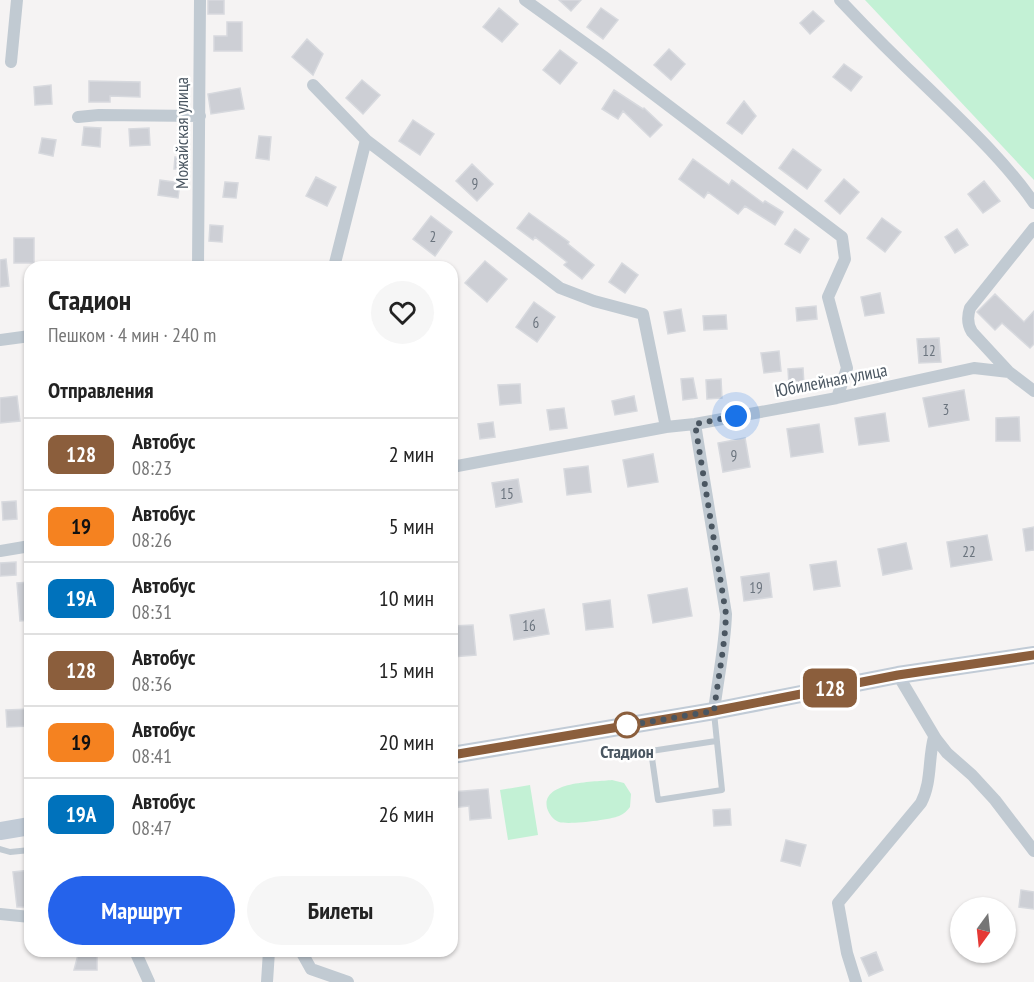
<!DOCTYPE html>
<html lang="ru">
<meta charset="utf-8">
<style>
:root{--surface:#fff;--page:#f6f6f6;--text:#222;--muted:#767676;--line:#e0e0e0;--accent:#2563eb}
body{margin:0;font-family:"PT Sans Narrow",sans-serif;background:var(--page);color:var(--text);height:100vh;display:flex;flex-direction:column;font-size:22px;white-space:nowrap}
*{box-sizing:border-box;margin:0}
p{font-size:20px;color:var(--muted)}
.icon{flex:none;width:33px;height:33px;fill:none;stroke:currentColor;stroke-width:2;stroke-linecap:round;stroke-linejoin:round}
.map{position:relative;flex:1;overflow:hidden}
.side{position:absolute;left:24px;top:261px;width:434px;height:696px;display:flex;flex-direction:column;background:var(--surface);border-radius:18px;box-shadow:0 2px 4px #0004}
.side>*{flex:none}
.badge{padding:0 12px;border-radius:9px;font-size:21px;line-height:39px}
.needle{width:39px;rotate:195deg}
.tools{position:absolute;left:950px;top:897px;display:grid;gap:12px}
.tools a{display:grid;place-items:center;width:66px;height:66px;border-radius:50%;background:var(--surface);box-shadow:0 2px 4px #0004;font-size:30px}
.you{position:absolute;width:30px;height:30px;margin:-15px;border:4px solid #fff;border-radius:50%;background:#1a73e8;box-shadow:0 0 0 9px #1a73e833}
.map>.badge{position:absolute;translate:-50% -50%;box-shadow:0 0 0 3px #fff}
h2{padding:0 24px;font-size:22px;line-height:54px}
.round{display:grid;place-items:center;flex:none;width:63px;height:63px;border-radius:32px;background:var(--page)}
.head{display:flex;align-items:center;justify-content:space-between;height:102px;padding:0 24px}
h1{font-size:28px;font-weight:700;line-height:45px}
.button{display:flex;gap:12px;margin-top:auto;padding:12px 24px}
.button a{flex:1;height:69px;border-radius:36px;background:var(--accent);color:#fff;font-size:24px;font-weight:700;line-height:69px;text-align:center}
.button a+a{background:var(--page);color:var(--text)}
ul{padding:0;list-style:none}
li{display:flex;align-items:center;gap:18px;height:72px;padding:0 24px;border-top:2px solid var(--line)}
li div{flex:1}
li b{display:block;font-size:22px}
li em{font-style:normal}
li .badge{min-width:66px;font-weight:700;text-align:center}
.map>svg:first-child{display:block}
</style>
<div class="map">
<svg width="1034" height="982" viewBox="0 0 1034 982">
<rect width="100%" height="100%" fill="#f5f3f3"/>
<!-- green -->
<path fill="#c3f1d5" d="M 865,0 L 1034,0 L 1034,180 L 1033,179 Z
M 612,780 L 624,783 L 631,794 L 630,807 C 627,811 624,814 619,816 C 609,820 569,825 559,822 C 553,820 549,814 547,808 C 541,781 594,782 612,780 Z
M 530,785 L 538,835 L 508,840 L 500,790 Z"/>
<!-- building -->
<path fill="#cdcfd5" stroke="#d7d9de" stroke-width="1.5" d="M 208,0 L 224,0 L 224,14 L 208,14 Z
M 559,0 L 581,0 L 571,11 Z
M 499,8 L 518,24 L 502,42 L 483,27 Z
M 601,8 L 618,20 L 603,39 L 587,27 Z
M 813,11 L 824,21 L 810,34 L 800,23 Z
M 227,22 L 242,22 L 242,51 L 214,51 L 214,36 L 227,36 Z
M 307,39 L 323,54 L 313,75 L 292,57 Z
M 669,49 L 685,64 L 671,80 L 654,65 Z
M 560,50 L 577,63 L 560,84 L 543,70 Z
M 844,64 L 862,77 L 851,91 L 833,77 Z
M 362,80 L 380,95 L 363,114 L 346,98 Z
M 89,81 L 140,82 L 140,97 L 110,96 L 110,102 L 89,102 Z
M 51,85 L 52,104 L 35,105 L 34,87 Z
M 240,88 L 244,109 L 211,114 L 208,94 Z
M 614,90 L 643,109 L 644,108 L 662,125 L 650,137 L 623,111 L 618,119 L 602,109 Z
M 744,101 L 756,116 L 742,134 L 727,123 Z
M 413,120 L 434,134 L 420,155 L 399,141 Z
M 84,127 L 101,128 L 100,147 L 82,145 Z
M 149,128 L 150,145 L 130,146 L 129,129 Z
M 259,136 L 271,137 L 269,160 L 256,158 Z
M 42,138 L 56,140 L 53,156 L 39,153 Z
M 793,149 L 821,170 L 807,189 L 779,168 Z
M 175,157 L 186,157 L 186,169 L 174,169 Z
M 693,159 L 729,185 L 732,180 L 763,203 L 765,201 L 783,212 L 775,225 L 745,206 L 738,214 L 708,192 L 704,198 L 679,179 Z
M 472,164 L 493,184 L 477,201 L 456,181 Z
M 316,177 L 336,187 L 327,206 L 306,196 Z
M 844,179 L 859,192 L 840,214 L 825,201 Z
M 160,180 L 180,183 L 178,198 L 158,195 Z
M 984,181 L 1000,201 L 983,213 L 968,194 Z
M 225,182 L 238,183 L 236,198 L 223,197 Z
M 529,213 L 569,242 L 568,244 L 594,265 L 582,279 L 564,265 L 567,262 L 535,237 L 533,240 L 517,228 Z
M 431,216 L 452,232 L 435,256 L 413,239 Z
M 882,218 L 901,232 L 885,252 L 867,238 Z
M 210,225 L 223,226 L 222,242 L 209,241 Z
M 795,229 L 809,239 L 800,253 L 785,244 Z
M 957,229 L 968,245 L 955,253 L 945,237 Z
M 14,238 L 34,238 L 34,263 L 14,263 Z
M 6,259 L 9,286 L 0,287 L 0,260 Z
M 485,261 L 507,279 L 487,302 L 465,283 Z
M 622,263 L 638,275 L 625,293 L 609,282 Z
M 880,293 L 884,313 L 865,316 L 861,297 Z
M 995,294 L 1024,322 L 1034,311 L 1034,344 L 1030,348 L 1002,323 L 995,330 L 977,312 Z
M 534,302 L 555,317 L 537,342 L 516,327 Z
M 816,306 L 817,319 L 797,321 L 796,308 Z
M 681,309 L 685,331 L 668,334 L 664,312 Z
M 726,315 L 727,329 L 704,330 L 703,316 Z
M 939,338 L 941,362 L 919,363 L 917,339 Z
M 779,351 L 781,371 L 764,373 L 761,353 Z
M 803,368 L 804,385 L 789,386 L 788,369 Z
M 693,378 L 697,398 L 683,400 L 681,379 Z
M 721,379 L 722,398 L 707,399 L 706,380 Z
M 520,384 L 521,403 L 500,405 L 498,385 Z
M 964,390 L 969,420 L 929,427 L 923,398 Z
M 17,396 L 20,421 L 0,423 L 0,398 Z
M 634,396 L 637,411 L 615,415 L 612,401 Z
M 564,408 L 567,428 L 550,430 L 547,410 Z
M 885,413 L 889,441 L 859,445 L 855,418 Z
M 1019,417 L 1020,441 L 996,441 L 996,418 Z
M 493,422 L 495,437 L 480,439 L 478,424 Z
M 819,424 L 823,452 L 791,457 L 787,429 Z
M 745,438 L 750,467 L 723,472 L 718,443 Z
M 653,454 L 658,482 L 628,487 L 623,460 Z
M 588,466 L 591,492 L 567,495 L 564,469 Z
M 518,479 L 522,502 L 496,507 L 492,483 Z
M 16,501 L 17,519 L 3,520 L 2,502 Z
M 1034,527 L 1034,550 L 1026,551 L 1023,529 Z
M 987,535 L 992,560 L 951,567 L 947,542 Z
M 906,543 L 912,569 L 883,575 L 878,549 Z
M 836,561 L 840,586 L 814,590 L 810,565 Z
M 16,562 L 16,575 L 0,576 L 0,563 Z
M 769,573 L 772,597 L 744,601 L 741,577 Z
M 30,582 L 30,620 L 20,621 L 17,583 Z
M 687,588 L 692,616 L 653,623 L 648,595 Z
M 610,600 L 613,627 L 586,630 L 583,604 Z
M 544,609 L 549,634 L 514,640 L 510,615 Z
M 473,625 L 476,655 L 452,657 L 452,626 Z
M 30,709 L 30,726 L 7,727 L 6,710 Z
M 488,789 L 491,818 L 470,820 L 469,806 L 452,808 L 452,792 Z
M 730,809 L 731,825 L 714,826 L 713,810 Z
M 786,840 L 806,845 L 800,866 L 781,861 Z
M 30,870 L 30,907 L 17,907 L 13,872 Z
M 1021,890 L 1034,892 L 1034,909 L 1019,907 Z
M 79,951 L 97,951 L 97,970 L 74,970 Z
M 876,952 L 883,970 L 869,976 L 861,958 Z"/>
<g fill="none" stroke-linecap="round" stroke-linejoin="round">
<!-- lane -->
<path stroke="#c1cad2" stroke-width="6" d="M 714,713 L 722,790 L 658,800 L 651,751 L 716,741
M 0,849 L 10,852 L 30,850"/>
<!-- street -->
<path stroke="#c1cad2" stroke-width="12" d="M 525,0 L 603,56 L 842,237 L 845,259 L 828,297 L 847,368 L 837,398
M 840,0 C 868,30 897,59 928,88 C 965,124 1004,160 1034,203
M 11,62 L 17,0
M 313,85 L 366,140 L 334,267
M 78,117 L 99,115 L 200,116
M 366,140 L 560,288 L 594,301 L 643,314 L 666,427
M 198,267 L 200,0
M 0,340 L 30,336
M 1009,372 L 972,332 C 967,324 967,317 970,308 L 1034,228
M 695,424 L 726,614 C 725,646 718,678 714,711
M 452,467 L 666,427 L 695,424 L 837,398 L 974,368 L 1009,372 L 1034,391
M 0,551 L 30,546
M 898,675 L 936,739 L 947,753 L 972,775 L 995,800 L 1034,851
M 0,914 L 30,917
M 135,951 L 149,982
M 301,951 L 311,969 L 348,982
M 267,982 L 269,951
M 856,982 L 847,953 L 838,903 L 921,803 C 932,782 928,759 934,737"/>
<!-- secondary -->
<path stroke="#c1cbd6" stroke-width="18" d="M 452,755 L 714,711 L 898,675 L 1034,655
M 0,831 L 30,826"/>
</g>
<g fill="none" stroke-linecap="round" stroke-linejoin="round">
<defs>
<path id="line" d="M 452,755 L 714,711 L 898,675 L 1034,655"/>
</defs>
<!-- line casing -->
<use href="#line" stroke="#fff" stroke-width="14"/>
<!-- line -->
<use href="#line" stroke="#8b5e3c" stroke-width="9"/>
<!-- walk -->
<path stroke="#4a5661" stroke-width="6" stroke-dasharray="0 10.8" d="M 627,725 L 624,726 L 714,711 C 718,678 725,646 726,614 L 695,424 L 736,416"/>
</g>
<!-- markers -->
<circle fill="#fff" stroke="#8b5e3c" stroke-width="3" cx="627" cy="725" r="12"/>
<g text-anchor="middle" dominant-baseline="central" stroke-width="5" stroke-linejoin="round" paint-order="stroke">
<!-- number labels -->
<g font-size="15" fill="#6b747e">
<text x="475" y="183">9</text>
<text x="433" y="236">2</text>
<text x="536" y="322">6</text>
<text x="929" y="350">12</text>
<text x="946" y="409">3</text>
<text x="734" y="455">9</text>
<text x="507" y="493">15</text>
<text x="969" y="551">22</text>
<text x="756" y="587">19</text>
<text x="529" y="625">16</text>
</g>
<!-- street labels -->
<g font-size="18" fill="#4a5661" stroke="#fff">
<text transform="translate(181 133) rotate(-90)">Можайская улица</text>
<text transform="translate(831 380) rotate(-11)">Юбилейная улица</text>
</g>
<!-- stop labels -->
<g font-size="18" font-weight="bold" fill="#4a5661" stroke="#fff">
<text x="627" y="751">Стадион</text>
</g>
</g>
</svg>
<div class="tools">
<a><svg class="needle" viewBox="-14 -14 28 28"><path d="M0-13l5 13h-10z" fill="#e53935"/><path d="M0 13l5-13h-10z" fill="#767676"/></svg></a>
</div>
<div class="you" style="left:736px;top:416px"></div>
<b class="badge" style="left:830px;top:688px;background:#8b5e3c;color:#fff">128</b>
<section class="side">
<div class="head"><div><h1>Стадион</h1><p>Пешком · 4 мин · 240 m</p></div><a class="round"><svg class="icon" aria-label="heart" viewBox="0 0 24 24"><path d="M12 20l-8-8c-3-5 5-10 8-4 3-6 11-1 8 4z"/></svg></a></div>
<h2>Отправления</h2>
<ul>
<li><span class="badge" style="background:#8b5e3c;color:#fff">128</span><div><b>Автобус</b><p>08:23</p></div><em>2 мин</em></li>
<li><span class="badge" style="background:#f58220;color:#111">19</span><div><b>Автобус</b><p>08:26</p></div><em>5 мин</em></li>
<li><span class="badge" style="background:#0072bc;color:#fff">19А</span><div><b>Автобус</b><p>08:31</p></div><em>10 мин</em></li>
<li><span class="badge" style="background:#8b5e3c;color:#fff">128</span><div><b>Автобус</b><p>08:36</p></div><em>15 мин</em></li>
<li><span class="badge" style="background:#f58220;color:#111">19</span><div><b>Автобус</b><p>08:41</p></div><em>20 мин</em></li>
<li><span class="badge" style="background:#0072bc;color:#fff">19А</span><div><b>Автобус</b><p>08:47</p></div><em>26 мин</em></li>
</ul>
<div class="button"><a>Маршрут</a><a>Билеты</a></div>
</section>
</div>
